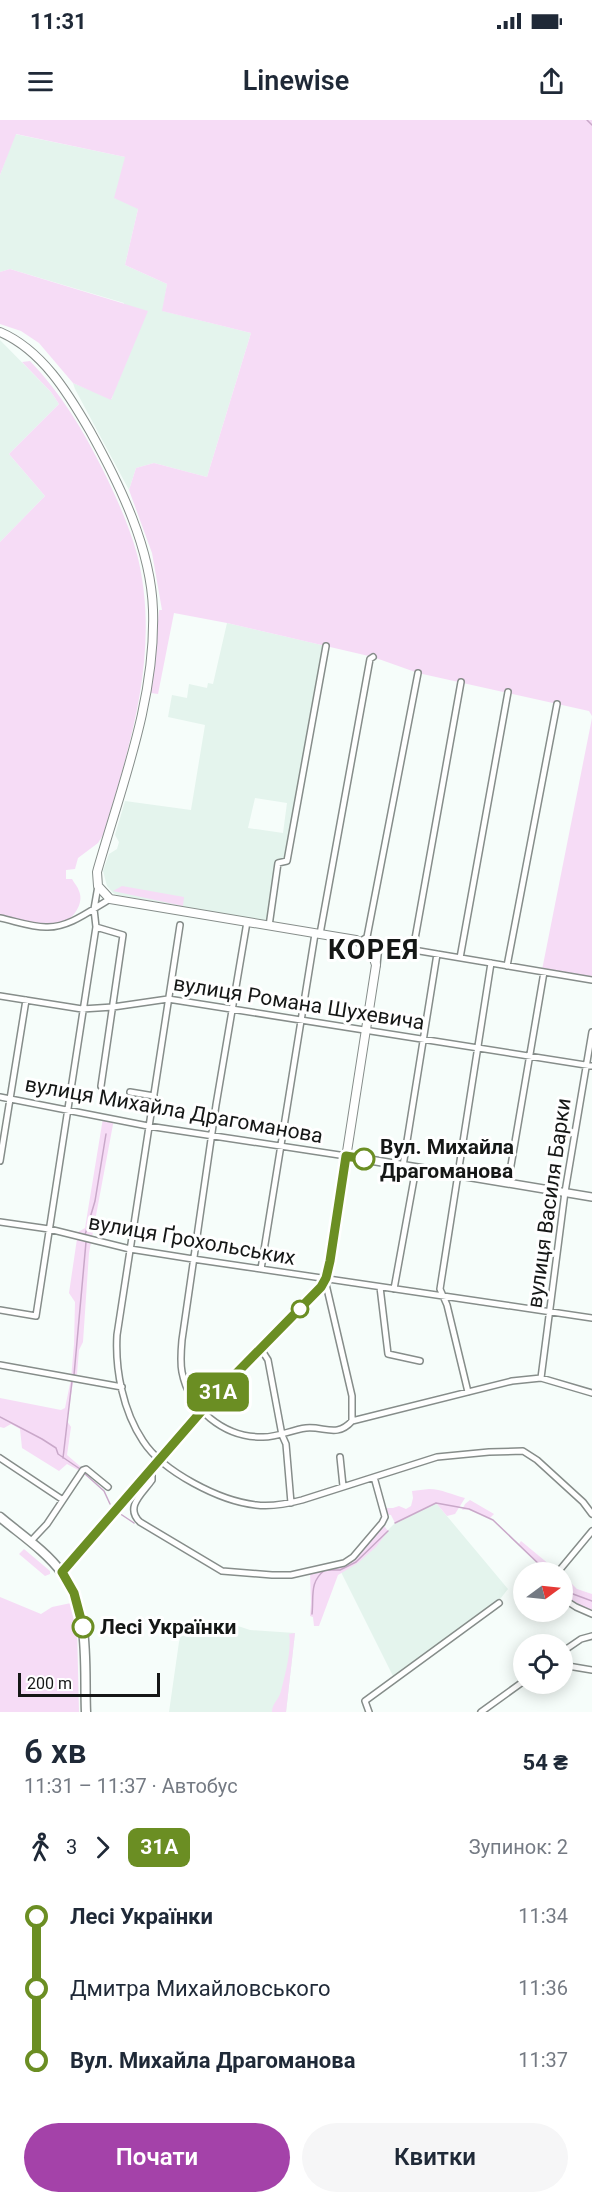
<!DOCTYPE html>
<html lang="uk">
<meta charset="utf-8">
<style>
:root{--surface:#fff;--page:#f6f6f7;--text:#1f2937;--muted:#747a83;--accent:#a442a9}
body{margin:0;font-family:Roboto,sans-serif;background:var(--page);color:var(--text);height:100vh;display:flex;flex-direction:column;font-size:22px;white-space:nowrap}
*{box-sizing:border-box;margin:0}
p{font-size:20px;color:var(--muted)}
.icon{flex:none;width:33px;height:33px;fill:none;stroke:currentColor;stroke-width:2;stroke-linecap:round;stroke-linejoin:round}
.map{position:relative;height:1592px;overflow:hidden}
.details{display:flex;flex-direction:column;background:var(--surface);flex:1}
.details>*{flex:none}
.badge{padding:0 12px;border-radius:9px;font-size:21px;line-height:39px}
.needle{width:39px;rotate:75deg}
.buttons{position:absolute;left:513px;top:1442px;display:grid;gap:12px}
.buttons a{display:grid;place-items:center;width:60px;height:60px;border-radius:50%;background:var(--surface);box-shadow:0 3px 15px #0003;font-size:30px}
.scale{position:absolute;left:18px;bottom:15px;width:142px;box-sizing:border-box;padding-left:6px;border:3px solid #151716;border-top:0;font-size:16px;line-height:21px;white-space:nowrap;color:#151716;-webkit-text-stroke:4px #fff;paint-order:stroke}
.map>.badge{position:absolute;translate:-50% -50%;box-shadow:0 0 0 3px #fff}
.legs{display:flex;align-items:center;gap:9px;height:66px;padding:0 24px;font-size:20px}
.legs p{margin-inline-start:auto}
.summary{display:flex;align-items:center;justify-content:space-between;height:102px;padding:0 24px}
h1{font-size:33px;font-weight:600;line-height:45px}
.cta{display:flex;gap:12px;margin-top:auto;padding:12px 24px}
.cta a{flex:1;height:69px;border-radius:36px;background:var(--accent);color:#fff;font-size:24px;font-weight:600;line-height:69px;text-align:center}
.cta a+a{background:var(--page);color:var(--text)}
ul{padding:0 24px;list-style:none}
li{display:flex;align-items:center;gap:21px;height:72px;font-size:22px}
li i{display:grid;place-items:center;width:9px;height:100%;margin:0 8px;background:currentColor}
li i::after{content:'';width:15px;height:15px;margin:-8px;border:4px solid;border-radius:50%;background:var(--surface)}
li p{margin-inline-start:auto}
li:first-child i{background:linear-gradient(#0000 50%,currentColor 0)}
li:last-child i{background:linear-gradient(currentColor 50%,#0000 0)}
.status{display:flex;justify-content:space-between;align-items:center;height:42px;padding:0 30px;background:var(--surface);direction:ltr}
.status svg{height:16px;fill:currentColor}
header{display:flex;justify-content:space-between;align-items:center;height:78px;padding:0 24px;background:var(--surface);font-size:27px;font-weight:600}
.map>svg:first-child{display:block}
</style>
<div class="status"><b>11:31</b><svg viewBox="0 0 49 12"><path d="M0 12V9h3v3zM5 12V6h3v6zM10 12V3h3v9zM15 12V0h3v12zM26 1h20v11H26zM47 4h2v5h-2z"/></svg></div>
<header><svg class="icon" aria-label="menu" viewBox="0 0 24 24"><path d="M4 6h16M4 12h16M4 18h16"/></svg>Linewise<svg class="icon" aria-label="share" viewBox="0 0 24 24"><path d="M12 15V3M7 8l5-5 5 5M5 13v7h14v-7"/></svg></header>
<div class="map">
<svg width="592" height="1592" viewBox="0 0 592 1592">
<rect width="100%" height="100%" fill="#f6fdfa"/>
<!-- built -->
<path fill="#e4f4ed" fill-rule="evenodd" d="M 15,14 L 125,37 L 138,89 L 125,145 L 167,164 L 163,191 L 251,213 L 207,357 L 154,343 L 136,348 L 129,370 L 75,269 L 73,263 L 112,279 L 124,183 L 10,149 L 0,152 L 0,55 Z
M 0,220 L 51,272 L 59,284 L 9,334 L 45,376 L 0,422 Z
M 227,503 L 326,526 L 322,529 L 315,570 L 287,741 L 278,744 L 270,802 L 118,775 L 113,773 L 107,766 L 103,751 L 109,734 L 117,729 L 119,722 L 115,715 L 125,681 L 191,690 L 205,605 L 168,597 L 172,575 L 187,578 L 189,564 L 207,568 L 208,563 L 213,564 ZM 255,678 L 287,683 L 283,713 L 248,708 Z
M 436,1383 L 508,1469 L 497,1483 L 393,1556 L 340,1450 L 356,1442 L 395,1403 Z
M 185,1503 L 238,1506 L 250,1510 L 295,1513 L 286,1592 L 169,1592 L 179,1522 Z"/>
<!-- green -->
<path fill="#f6dcf6" d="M 0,0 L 592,0 L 592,596 L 589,591 L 418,553 L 373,537 L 227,503 L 174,493 L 158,574 L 151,573 L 154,551 L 159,490 L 162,490 L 152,433 L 129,370 L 136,348 L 154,343 L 207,357 L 251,213 L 162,191 L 167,164 L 125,145 L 138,89 L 114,78 L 125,37 L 16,14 L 0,55 Z
M 10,149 L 148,191 L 111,280 L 73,263 L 39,223 L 21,211 L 0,204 L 0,152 Z
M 30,241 C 61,273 83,310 103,350 C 116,377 129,405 137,434 C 161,529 131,624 103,715 L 98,723 L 78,738 L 75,749 L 66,750 L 66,759 L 72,759 C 74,763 78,767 79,771 C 86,787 66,807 51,807 C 35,807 16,801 0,798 L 0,422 L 45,376 L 9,334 L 59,284 L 51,272 L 22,242 Z
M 592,598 L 592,860 L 542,850 Z
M 122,766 L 184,777 L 183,786 L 113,771 Z
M 103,998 L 114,999 L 89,1133 L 83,1222 L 79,1230 L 77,1254 L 74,1256 L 67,1301 L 71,1307 L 67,1335 L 81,1347 L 78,1350 L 67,1344 L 59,1351 L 22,1328 L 20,1309 L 11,1304 L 4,1308 L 0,1307 L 0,1278 L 61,1290 L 65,1288 L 71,1259 L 74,1224 L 75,1182 L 69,1173 L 78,1112 L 85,1108 Z
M 429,1369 C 442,1369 452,1375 465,1378 L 455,1394 L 447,1396 L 436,1383 L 395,1403 L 391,1395 L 385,1394 L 383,1388 L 393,1388 L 399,1386 L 406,1389 L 411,1386 L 413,1378 L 412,1371 Z
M 470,1380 L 494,1394 L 490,1398 L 469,1389 L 462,1390 L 465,1384 Z
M 382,1403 L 388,1411 L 376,1427 L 358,1443 L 338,1455 L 319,1506 L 314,1506 L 313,1497 L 310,1496 L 311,1483 L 310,1451 L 344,1443 Z
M 521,1421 L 550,1445 L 549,1450 L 543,1448 L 519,1424 Z
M 24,1429 L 50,1451 L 50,1454 L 45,1456 L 19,1434 Z
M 562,1454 L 577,1469 L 592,1474 L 592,1494 L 563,1478 Z
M 0,1477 L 41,1494 L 52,1487 L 71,1483 L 77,1507 L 79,1592 L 0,1592 Z
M 295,1513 L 286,1592 L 272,1592 C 272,1583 279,1580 281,1571 C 285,1555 292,1529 289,1514 Z"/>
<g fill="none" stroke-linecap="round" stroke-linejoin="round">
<!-- stream -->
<path stroke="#c9a8c9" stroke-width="1.5" d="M 587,0 L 592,5
M 85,1115 L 95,1081 L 106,1014
M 74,1255 L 86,1122
M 0,1297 L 42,1319 L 56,1328 L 58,1334 L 80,1349
M 63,1338 L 72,1261
M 84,1353 L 104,1371 L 110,1384
M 119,1393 L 134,1403
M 395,1403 L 436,1383 L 469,1389 L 493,1400 L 543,1448 L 552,1452
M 562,1465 L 573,1474 L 592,1481
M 312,1494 C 314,1476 309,1462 325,1450 L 340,1450 L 356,1442 L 388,1411"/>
<defs>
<path id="minor" d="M 0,798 C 15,801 31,807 46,807 C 69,808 91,790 110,779
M 247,802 L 216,985 L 182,1220 C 181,1231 180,1242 182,1252 C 189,1289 224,1317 261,1317 C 277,1318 290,1310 306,1308 C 324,1306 337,1318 352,1301 L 512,1261 L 541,1258 L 592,1273
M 180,805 L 117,1215 C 115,1250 123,1291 143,1321 C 163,1352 220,1381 256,1385 C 272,1387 287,1384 302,1380 L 437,1337 L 489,1332 L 523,1331 L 537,1340 L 583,1382 L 592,1394
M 269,806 L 278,743 L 287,741 L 326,526
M 96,807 L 123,815 L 101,966
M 320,814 L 370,539 L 373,537
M 360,821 L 592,860
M 361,821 L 367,817 L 418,553
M 413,830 L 461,562
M 460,838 L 508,572
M 377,845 L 379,825
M 507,846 L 557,584
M 0,876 L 82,889 L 113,887 L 168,879 L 592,946
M 130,972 L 154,976
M 0,977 L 148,1006 L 346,1036
M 0,1041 L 26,880
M 403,1046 L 437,834
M 508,1063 L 544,852
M 0,1102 L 49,1109 L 130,1129 L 193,1139 L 592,1198
M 261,1149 L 315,814
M 325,1160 L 352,1276 L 352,1301
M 380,1167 L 388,1234 L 420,1241
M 394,1169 L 416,1048
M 0,1190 L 36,1196 L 96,807 L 94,789 L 98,766
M 261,1229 L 268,1240 L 282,1315 L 286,1324 L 291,1383
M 0,1245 L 122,1267
M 541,1258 L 565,1072 L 592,912
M 468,1272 L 447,1185 L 440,1169 L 491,843
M 340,1337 L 343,1366
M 0,1338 L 63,1380
M 149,1352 L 152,1355 L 152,1360 C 143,1373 124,1387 140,1402 L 222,1451 L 272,1455 L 291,1455 L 344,1443 L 353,1437 L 382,1403 L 385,1397 L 374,1357
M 30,1422 L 47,1404 L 83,1350 L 86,1349 L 108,1367
M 558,1452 L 592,1411
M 562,1478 L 576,1487 L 592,1494
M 562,1532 L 581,1519 L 592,1516
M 562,1545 L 592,1550
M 369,1592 L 365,1581 L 499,1483
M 481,1592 L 524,1561"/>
<path id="tertiary" d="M 346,1036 L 592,1077"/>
<path id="secondary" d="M 0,212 C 42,230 68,273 90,311 C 120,365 151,428 153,490 C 156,580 121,667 97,752 L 98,766 L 110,779 L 356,820 L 371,830 L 376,845 L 330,1141 L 326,1158 L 319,1169 L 219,1271 L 62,1452"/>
<path id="primary" d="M 0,1397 C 20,1414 46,1431 62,1453 C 91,1491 84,1547 86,1592"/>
</defs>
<!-- minor casing -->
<use href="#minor" stroke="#868d8a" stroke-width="8"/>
<!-- tertiary casing -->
<use href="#tertiary" stroke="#868d8a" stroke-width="10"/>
<!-- secondary casing -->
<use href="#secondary" stroke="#868d8a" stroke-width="10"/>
<!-- primary casing -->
<use href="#primary" stroke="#868d8a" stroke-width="11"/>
<!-- minor -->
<use href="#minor" stroke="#fff" stroke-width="5"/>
<!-- tertiary -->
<use href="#tertiary" stroke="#fff" stroke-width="7"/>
<!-- secondary -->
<use href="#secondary" stroke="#fff" stroke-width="8"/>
<!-- primary -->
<use href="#primary" stroke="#fff" stroke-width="8"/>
</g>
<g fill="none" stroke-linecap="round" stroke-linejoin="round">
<defs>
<path id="line-1" d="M 83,1507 L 74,1473 L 62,1452 L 219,1271 L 321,1167 L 326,1158 L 330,1141 L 346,1036 L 364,1039"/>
</defs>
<!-- line-1 casing -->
<use href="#line-1" stroke="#fff" stroke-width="14"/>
<!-- line-1 -->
<use href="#line-1" stroke="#6b8e23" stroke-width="9"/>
</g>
<!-- markers -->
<g fill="#fff" stroke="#6b8e23" stroke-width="3">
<circle cx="364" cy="1039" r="10"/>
<circle cx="300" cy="1189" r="8"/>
<circle cx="83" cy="1507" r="10"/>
</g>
<g text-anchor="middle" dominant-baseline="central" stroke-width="6" stroke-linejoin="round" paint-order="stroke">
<!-- street labels -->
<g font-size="21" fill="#151716" stroke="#fff">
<text transform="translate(299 883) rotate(9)">вулиця Романа Шухевича</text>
<text transform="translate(174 990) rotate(10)">вулиця Михайла Драгоманова</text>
<text transform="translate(549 1083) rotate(-82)">вулиця Василя Барки</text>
<text transform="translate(192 1120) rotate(10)">вулиця Ґрохольських</text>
</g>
<!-- stop labels -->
<g font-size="21" font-weight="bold" fill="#151716" stroke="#fff" text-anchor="start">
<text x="380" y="1027">Вул. Михайла<tspan x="380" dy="24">Драгоманова</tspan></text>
<text x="100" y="1507">Лесі Українки</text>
</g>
<!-- district labels -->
<g font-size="27" font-weight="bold" letter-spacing="1.5" fill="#151716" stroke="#fff">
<text x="374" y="830">КОРЕЯ</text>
</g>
</g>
</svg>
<div class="buttons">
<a><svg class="needle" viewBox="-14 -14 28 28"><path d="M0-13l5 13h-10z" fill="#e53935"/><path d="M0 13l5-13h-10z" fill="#747a83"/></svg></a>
<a><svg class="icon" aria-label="locate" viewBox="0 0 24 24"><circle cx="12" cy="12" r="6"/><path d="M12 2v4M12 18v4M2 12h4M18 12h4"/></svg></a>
</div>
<div class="scale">200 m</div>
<b class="badge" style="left:218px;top:1272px;background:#6b8e23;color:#fff">31А</b>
</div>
<section class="details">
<div class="summary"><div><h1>6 хв</h1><p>11:31 – 11:37 · Автобус</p></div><b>54 ₴</b></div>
<div class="legs"><svg class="icon" aria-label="walk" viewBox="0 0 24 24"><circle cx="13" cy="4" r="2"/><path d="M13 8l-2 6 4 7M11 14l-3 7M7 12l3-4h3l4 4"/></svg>3<svg class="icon" aria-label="forward" viewBox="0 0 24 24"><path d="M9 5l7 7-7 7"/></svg><b class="badge" style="background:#6b8e23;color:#fff">31А</b><p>Зупинок: 2</p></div>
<ul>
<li><i style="color:#6b8e23"></i><b>Лесі Українки</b><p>11:34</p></li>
<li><i style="color:#6b8e23"></i><span>Дмитра Михайловського</span><p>11:36</p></li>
<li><i style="color:#6b8e23"></i><b>Вул. Михайла Драгоманова</b><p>11:37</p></li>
</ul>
<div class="cta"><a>Почати</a><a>Квитки</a></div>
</section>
